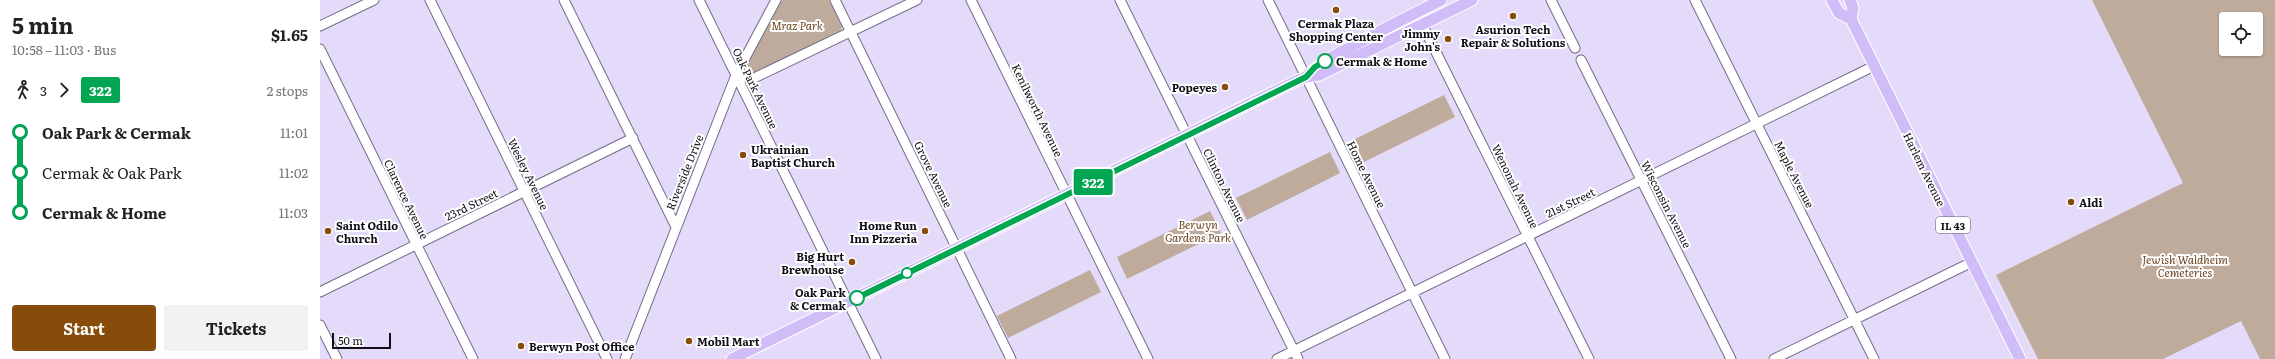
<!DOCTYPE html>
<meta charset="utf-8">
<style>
:root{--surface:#fff;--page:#f2f2f2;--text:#202124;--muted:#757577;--accent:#884c0a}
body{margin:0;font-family:Literata,serif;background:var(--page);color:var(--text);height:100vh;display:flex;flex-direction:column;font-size:15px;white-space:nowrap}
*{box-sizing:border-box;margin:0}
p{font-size:13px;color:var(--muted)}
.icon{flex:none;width:22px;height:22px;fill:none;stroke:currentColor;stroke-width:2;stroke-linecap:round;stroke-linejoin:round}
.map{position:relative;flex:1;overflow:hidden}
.sheet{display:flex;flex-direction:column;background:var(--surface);width:320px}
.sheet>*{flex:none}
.badge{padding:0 8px;border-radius:3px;font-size:14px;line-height:26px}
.buttons{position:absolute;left:1899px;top:12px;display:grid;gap:8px}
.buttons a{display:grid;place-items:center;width:44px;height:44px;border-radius:4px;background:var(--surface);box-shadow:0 1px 3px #0004;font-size:20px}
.scale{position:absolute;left:12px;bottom:10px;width:59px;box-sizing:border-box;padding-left:4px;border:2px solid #110e18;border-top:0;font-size:11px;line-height:14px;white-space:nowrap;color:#110e18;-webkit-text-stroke:3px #fff;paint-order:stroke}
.map>.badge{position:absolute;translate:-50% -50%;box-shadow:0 0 0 2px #fff}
.legs{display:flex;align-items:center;gap:6px;height:44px;padding:0 12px;font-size:13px}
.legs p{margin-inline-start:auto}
.head{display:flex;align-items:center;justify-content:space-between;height:68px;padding:0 12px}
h1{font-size:22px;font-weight:700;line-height:30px}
.cta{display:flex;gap:8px;margin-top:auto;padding:8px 12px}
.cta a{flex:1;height:46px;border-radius:4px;background:var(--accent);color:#fff;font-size:16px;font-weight:700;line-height:46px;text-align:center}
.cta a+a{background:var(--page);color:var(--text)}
ul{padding:0 12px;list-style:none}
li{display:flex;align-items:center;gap:14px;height:40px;font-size:15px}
li i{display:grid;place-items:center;width:6px;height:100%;margin:0 5px;background:currentColor}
li i::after{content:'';width:10px;height:10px;margin:-5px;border:3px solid;border-radius:50%;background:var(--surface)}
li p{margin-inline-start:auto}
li:first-child i{background:linear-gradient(#0000 50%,currentColor 0)}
li:last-child i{background:linear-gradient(currentColor 50%,#0000 0)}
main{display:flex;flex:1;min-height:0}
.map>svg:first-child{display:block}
</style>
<main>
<section class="sheet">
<div class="head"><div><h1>5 min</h1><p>10:58 – 11:03 · Bus</p></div><b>$1.65</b></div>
<div class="legs"><svg class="icon" aria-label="walk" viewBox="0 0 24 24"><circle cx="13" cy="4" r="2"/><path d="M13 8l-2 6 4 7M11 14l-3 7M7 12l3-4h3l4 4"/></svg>3<svg class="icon" aria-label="forward" viewBox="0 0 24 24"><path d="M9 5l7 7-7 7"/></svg><b class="badge" style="background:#00a651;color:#fff">322</b><p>2 stops</p></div>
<ul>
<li><i style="color:#00a651"></i><b>Oak Park &amp; Cermak</b><p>11:01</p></li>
<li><i style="color:#00a651"></i><span>Cermak &amp; Oak Park</span><p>11:02</p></li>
<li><i style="color:#00a651"></i><b>Cermak &amp; Home</b><p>11:03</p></li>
</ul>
<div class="cta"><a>Start</a><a>Tickets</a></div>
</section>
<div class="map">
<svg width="1955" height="359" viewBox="0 0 1955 359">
<rect width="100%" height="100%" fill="#e4dbfb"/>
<!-- green -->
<path fill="#beab9c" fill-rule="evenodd" d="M 462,0 L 509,0 L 522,26 L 521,30 L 433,74 L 427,74 C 422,63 456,12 462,0 Z
M 1772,0 L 1955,0 L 1955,359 L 1940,359 L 1921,321 L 1843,359 L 1718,359 L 1676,275 L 1863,183 ZM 1906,19 L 1936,19 L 1936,49 L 1906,49 Z
M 1124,95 L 1135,117 L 1042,163 L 1031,141 Z
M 1010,152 L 1020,173 L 927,220 L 916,198 Z
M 890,211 L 901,233 L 807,279 L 797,257 Z
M 770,270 L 781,292 L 688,338 L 677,316 Z"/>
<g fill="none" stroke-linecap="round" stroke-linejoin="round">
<defs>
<path id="minor" d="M 110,0 L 287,359
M 244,0 L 355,225
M 379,0 L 556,359
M 515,0 L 691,359
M 651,0 L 828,359
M 800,0 L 978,359
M 948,0 L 1125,359
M 1231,0 L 1255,48
M 1375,0 L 1554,359
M 1102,24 L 1269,359
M 0,26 L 54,0
M 0,49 L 153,359
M 1261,60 L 1411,359
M 416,75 L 432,79 L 597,0
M 0,292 L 313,138
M 0,325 L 17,359
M 305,359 L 416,75 L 456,0
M 957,359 L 1554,66
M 1454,359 L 1652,262"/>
<path id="major" d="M 1512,0 L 1519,13 L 1531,19 L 1700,359
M 1530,0 L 1533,8 L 1531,19
M 986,77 C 998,64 1013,56 1029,48 C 1059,31 1090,16 1121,0
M 412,359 L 976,81 L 986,77 L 999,75 L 1152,0"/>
</defs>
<!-- minor casing -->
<use href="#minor" stroke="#746c88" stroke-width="11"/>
<!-- major casing -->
<use href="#major" stroke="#fff" stroke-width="13"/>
<!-- minor -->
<use href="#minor" stroke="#fff" stroke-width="9"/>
<!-- major -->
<use href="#major" stroke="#d0bcf7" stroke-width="11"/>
</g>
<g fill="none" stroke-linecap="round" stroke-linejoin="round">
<defs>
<path id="line-1" d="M 537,298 L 986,77 L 995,67 L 1005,61"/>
</defs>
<!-- line-1 casing -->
<use href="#line-1" stroke="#fff" stroke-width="9"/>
<!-- line-1 -->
<use href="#line-1" stroke="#00a651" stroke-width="6"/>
</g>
<!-- markers -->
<g fill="#884c0a" stroke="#fff" stroke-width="1.5">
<circle cx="1016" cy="10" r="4"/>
<circle cx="1193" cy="16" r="4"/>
<circle cx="1128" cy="39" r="4"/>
<circle cx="905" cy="87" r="4"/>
<circle cx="423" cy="155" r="4"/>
<circle cx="1751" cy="202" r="4"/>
<circle cx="8" cy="231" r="4"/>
<circle cx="605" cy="231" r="4"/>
<circle cx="532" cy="262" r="4"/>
<circle cx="369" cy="341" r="4"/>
<circle cx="201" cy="346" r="4"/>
</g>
<g fill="#fff" stroke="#00a651" stroke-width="2">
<circle cx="1005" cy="61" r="7"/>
<circle cx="587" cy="273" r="5"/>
<circle cx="537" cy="298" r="7"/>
</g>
<g text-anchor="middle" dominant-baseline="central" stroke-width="4" stroke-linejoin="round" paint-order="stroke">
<!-- shield labels -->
<rect fill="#fff" stroke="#58565d" stroke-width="1" x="1616" y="217" width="34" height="16" rx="3"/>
<g font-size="10" font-weight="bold" fill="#110e18">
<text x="1633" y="225">IL 43</text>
</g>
<!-- poi labels -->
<g font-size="11" font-weight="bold" fill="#110e18" stroke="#fff" text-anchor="start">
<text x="1016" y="23" text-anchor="middle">Cermak Plaza<tspan x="1016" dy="13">Shopping Center</tspan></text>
<text x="1193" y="29" text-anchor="middle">Asurion Tech<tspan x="1193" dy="13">Repair &amp; Solutions</tspan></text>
<text x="1120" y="33" text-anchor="end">Jimmy<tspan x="1120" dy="13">John's</tspan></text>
<text x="897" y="87" text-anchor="end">Popeyes</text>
<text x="431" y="149">Ukrainian<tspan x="431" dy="13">Baptist Church</tspan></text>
<text x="1759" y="202">Aldi</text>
<text x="16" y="225">Saint Odilo<tspan x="16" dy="13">Church</tspan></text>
<text x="597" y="225" text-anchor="end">Home Run<tspan x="597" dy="13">Inn Pizzeria</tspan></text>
<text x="524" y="256" text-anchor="end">Big Hurt<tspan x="524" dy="13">Brewhouse</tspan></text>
<text x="377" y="341">Mobil Mart</text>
<text x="209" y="346">Berwyn Post Office</text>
</g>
<!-- park labels -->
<g font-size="11" font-style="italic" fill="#6e4420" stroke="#fff">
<text x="477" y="25">Mraz Park</text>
<text x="878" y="224">Berwyn<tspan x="878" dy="13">Gardens Park</tspan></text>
<text x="1865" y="259">Jewish Waldheim<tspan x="1865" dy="13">Cemeteries</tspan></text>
</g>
<!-- stop labels -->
<g font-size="11" font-weight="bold" fill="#110e18" stroke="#fff" text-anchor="start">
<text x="1016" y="61">Cermak &amp; Home</text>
<text x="526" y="292" text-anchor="end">Oak Park<tspan x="526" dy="13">&amp; Cermak</tspan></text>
</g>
<!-- street labels -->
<g font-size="11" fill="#110e18" stroke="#fff">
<text transform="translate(436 88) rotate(64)">Oak Park Avenue</text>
<text transform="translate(718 110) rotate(64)">Kenilworth Avenue</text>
<text transform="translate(1605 169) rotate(64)">Harlem Avenue</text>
<text transform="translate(364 172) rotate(-68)">Riverside Drive</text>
<text transform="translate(209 174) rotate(64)">Wesley Avenue</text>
<text transform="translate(614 174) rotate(64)">Grove Avenue</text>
<text transform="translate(1047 174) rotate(64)">Home Avenue</text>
<text transform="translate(1475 174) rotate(63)">Maple Avenue</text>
<text transform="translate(905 185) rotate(64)">Clinton Avenue</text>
<text transform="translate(1196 186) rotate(64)">Wenonah Avenue</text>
<text transform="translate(87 199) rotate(64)">Clarence Avenue</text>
<text transform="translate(1250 202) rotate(-26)">21st Street</text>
<text transform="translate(151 204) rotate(-26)">23rd Street</text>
<text transform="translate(1347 204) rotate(63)">Wisconsin Avenue</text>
</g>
</g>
</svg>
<div class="buttons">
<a><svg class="icon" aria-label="locate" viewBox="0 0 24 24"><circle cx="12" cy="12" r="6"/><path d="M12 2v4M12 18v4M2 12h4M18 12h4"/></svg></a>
</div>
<div class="scale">50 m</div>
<b class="badge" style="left:773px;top:182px;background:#00a651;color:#fff">322</b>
</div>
</main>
